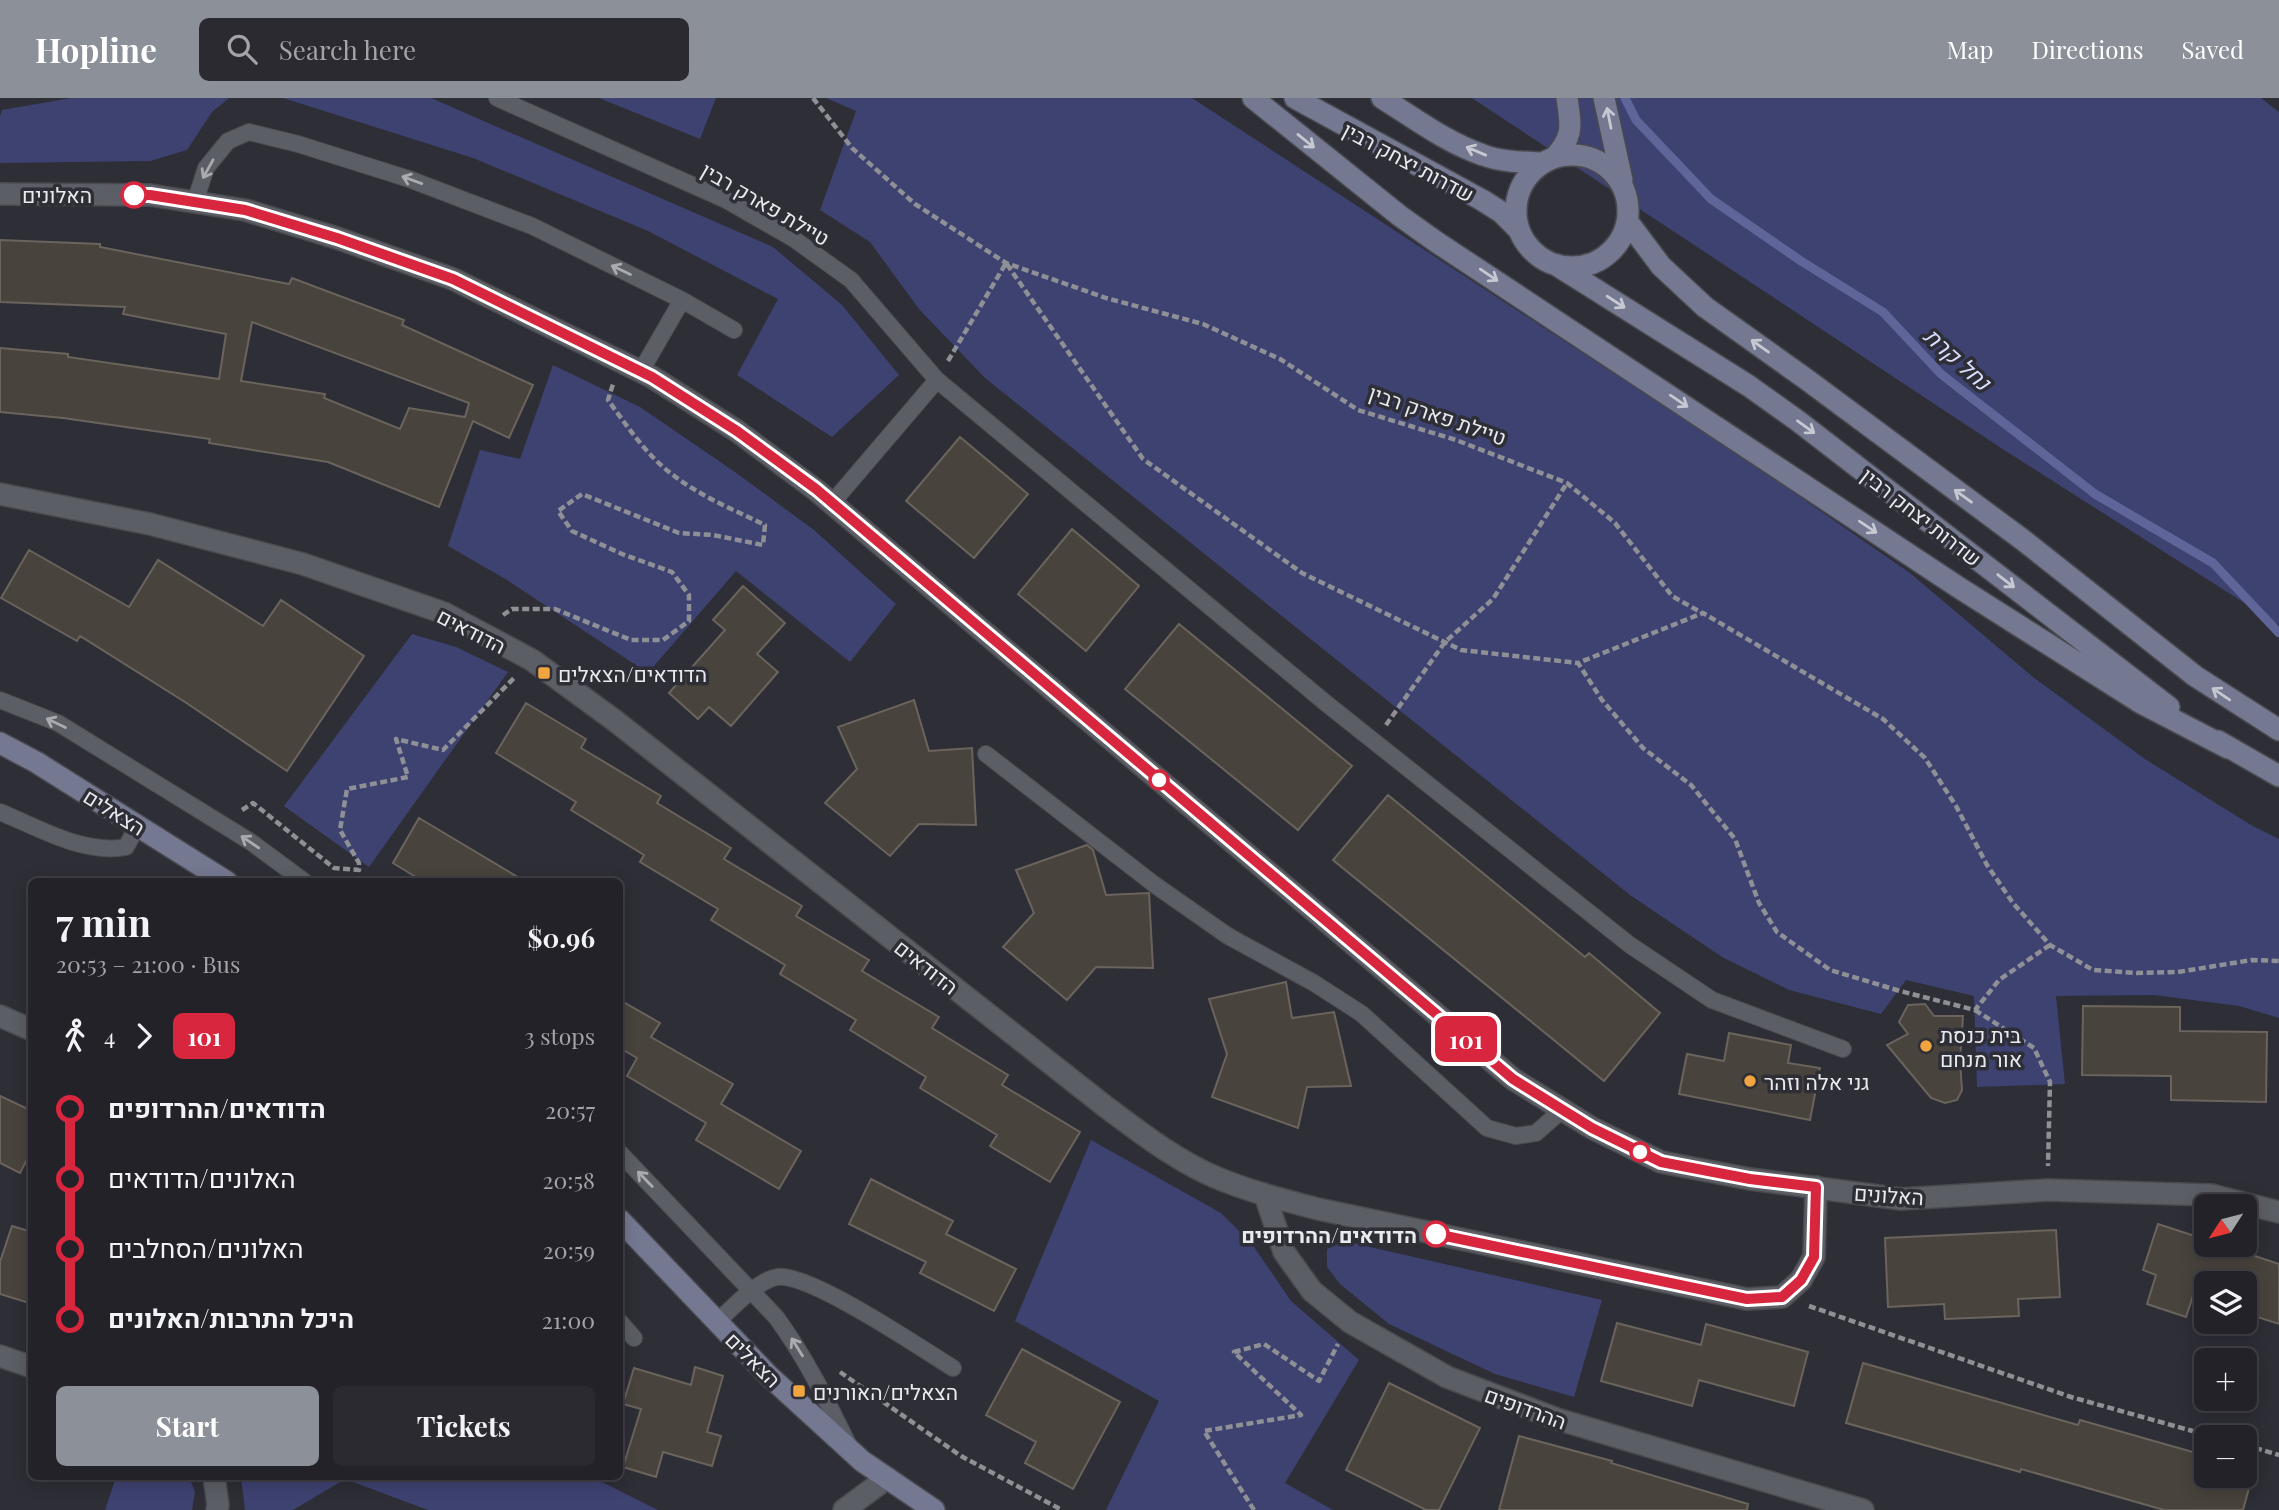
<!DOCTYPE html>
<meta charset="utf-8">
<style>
:root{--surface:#222228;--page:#2a2a30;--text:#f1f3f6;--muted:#a2a4a8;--line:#3f3f45;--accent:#8c9099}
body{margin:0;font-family:"Playfair Display",Heebo,serif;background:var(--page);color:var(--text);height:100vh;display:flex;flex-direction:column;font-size:26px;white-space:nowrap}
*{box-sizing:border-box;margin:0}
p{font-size:23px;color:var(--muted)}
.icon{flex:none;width:38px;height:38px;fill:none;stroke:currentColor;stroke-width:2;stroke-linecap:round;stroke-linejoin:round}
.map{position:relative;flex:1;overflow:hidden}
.sheet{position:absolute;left:28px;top:780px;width:595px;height:602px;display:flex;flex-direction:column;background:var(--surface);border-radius:10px;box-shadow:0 4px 18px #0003,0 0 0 2px var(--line)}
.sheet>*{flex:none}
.badge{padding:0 14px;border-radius:10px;font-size:24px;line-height:46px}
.needle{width:46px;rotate:234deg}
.tools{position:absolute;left:2194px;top:1096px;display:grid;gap:14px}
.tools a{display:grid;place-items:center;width:63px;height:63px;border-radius:10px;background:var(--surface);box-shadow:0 4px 18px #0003,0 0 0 2px var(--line);font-size:35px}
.map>.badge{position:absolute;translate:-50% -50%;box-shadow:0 0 0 4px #fff}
.legs{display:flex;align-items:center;gap:10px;height:77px;padding:0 28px;font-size:23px}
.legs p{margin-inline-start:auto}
.head{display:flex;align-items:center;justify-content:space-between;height:119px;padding:0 28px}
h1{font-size:38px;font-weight:700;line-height:52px}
.button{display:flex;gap:14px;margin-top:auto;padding:14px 28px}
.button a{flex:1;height:80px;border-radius:10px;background:var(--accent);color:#fff;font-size:28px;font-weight:700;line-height:80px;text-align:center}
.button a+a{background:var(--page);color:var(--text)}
ul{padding:0 28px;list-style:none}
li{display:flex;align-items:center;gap:24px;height:70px;font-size:26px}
li i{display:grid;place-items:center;width:10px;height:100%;margin:0 9px;background:currentColor}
li i::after{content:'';width:18px;height:18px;margin:-9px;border:5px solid;border-radius:50%;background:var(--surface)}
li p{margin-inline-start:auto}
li:first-child i{background:linear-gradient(#0000 50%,currentColor 0)}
li:last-child i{background:linear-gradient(currentColor 50%,#0000 0)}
header{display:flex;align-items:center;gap:42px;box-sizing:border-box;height:98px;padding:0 35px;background:var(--accent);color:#fff}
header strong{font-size:33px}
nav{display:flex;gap:38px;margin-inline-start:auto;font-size:24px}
.search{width:490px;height:63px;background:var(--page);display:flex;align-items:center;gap:18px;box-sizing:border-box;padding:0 24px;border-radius:10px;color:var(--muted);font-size:26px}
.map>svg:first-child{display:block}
</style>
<header>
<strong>Hopline</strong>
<div class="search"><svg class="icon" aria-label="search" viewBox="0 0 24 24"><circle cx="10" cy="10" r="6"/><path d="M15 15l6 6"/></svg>Search here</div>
<nav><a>Map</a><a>Directions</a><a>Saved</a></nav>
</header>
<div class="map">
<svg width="2279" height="1412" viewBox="0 0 2279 1412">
<rect width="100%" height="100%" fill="#2d2e36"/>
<!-- green -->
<path fill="#3e4271" d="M 71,0 L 229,0 L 212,14 L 187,52 L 150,63 L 0,65 L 0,18 L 2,12 Z
M 283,0 L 431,0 L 773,149 L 842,207 L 899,277 L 832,339 L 737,277 L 778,201 L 648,133 L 473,60 Z
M 599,0 L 716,0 L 700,41 Z
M 826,0 L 1192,0 L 1757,369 L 1910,475 L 2033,579 L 2145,661 L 2251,727 L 2279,741 L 2279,920 L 2239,908 L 2154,897 L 2056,898 L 2065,986 L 1977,989 L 1974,898 L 1906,882 L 1881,916 L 1789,892 L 1722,859 L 1630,797 L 985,280 L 919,211 L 870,144 L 820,112 L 856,13 Z
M 1472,0 L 2261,0 L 2279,14 L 2279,527 L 2004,352 Z
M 553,267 L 640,309 L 735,374 L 814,432 L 896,506 L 850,564 L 736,473 L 648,575 L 507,482 L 448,448 L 480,352 L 520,361 Z
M 412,536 L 456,549 L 508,574 L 369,769 L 284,708 Z
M 1091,1042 L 1221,1115 L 1252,1146 L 1291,1203 L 1359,1262 L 1285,1385 L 1333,1412 L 1106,1412 L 1159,1303 L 1015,1223 Z
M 1344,1143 L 1602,1202 L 1574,1299 L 1495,1276 L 1389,1226 L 1340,1186 L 1327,1169 L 1327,1151 Z
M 116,1379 L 189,1379 L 195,1394 L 192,1412 L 105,1412 Z
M 241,1379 L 585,1379 L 604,1385 L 658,1412 L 428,1412 L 345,1381 L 293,1412 L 245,1412 Z"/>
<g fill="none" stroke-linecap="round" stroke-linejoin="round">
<!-- stream -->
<path stroke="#5f6598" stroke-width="9" d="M 1625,0 L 1636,22 L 1711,101 L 1801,163 L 1883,214 L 1941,276 L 2095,396 L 2213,465 L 2279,535"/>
</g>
<!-- building -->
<path fill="#49433d" stroke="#6a645d" stroke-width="2" fill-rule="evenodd" d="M 0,142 L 100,146 L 100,149 L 289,186 L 292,180 L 404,222 L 402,227 L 533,287 L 509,340 L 473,323 L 439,409 L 328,364 L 209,345 L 210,341 L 63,320 L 0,314 L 0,250 L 68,256 L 68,259 L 219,281 L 226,236 L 123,216 L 125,209 L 0,204 ZM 252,224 L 469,305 L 465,319 L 409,310 L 400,331 L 324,300 L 325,296 L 241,283 Z
M 960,339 L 1028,396 L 974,460 L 906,403 Z
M 1072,431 L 1139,488 L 1086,553 L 1018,496 Z
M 29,452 L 129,509 L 158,462 L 263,528 L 281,502 L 364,558 L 287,673 L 185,604 L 80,538 L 77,543 L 1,500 Z
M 743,488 L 785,525 L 757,556 L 778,574 L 731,628 L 709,609 L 698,621 L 669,595 L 725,532 L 713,522 Z
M 1179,526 L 1352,668 L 1298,732 L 1125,591 Z
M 914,602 L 929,653 L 972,650 L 976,727 L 919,726 L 890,758 L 825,705 L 857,671 L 838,629 Z
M 526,605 L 586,641 L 581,650 L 661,698 L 657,705 L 731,750 L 724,761 L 802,808 L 796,818 L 869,862 L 862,873 L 939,919 L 932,930 L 1008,977 L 1002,987 L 1080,1034 L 1050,1084 L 990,1048 L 997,1037 L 920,990 L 926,979 L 850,932 L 856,922 L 780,876 L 785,867 L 711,822 L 718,811 L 640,764 L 644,757 L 571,712 L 576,704 L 496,655 Z
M 1388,697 L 1585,859 L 1589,855 L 1660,915 L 1604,983 L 1333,762 Z
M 419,720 L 526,784 L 424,784 L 393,765 Z
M 1087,747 L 1093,752 L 1106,797 L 1149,795 L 1153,870 L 1096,869 L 1067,902 L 1003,849 L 1034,815 L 1016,772 Z
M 1286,884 L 1292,920 L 1334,914 L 1351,988 L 1307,989 L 1298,1030 L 1212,999 L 1227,956 L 1209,901 Z
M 620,902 L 660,925 L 651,939 L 733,986 L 721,1006 L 801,1053 L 779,1091 L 696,1042 L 706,1025 L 627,978 L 637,960 L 620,950 Z
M 1925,906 L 1934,918 L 1963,918 L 1960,962 L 1962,992 L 1957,1002 L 1945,1005 L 1931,1000 L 1887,947 L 1908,936 L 1899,924 L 1908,907 Z
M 2083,908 L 2180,909 L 2180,933 L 2267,934 L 2266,1004 L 2171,1002 L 2171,978 L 2082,977 Z
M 1729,935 L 1791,947 L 1788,965 L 1820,970 L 1810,1022 L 1679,996 L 1687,956 L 1724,963 Z
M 0,998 L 32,1013 L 32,1052 L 20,1075 L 0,1065 Z
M 871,1081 L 953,1123 L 946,1136 L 1016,1171 L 994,1213 L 920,1175 L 926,1164 L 849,1126 Z
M 2158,1126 L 2207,1142 L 2207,1146 L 2219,1146 L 2279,1166 L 2279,1226 L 2245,1215 L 2245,1185 L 2207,1185 L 2207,1202 L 2193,1198 L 2186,1219 L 2147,1206 L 2156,1177 L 2143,1172 Z
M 12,1128 L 32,1134 L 32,1206 L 0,1196 L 0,1164 Z
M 2056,1132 L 2060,1199 L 2018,1201 L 2019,1218 L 1945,1221 L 1944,1206 L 1888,1209 L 1885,1140 Z
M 1617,1225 L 1701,1247 L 1706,1226 L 1808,1254 L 1794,1308 L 1699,1282 L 1692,1308 L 1601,1283 Z
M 1022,1251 L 1120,1304 L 1073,1391 L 1025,1365 L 1036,1344 L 986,1317 Z
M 1863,1265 L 2078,1327 L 2080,1322 L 2207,1358 L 2207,1377 L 2245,1377 L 2245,1369 L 2254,1372 L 2243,1412 L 2164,1412 L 2021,1371 L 2020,1374 L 1846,1325 Z
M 695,1269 L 723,1278 L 707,1334 L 721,1338 L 712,1368 L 663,1354 L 656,1379 L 623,1369 L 641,1311 L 623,1306 L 634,1270 L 691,1287 Z
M 1389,1285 L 1480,1330 L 1439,1412 L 1426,1412 L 1346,1372 Z
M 1519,1338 L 1612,1363 L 1611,1365 L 1748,1406 L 1747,1412 L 1499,1412 Z"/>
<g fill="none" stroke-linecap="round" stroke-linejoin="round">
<defs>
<path id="lane" d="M 497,0 L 726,102 L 794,141 L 851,182 L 937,282 L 832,405
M 195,104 L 206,70 L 228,43 L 249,34 L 298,46 L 409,81 L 532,128 L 682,202 L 734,232
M 641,273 L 682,202
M 937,282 L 1327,606 L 1630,847 L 1712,902 L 1843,951
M 0,602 L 58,625 L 251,744 L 305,784
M 986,656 L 1155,787 L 1228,838 L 1314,885 L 1362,916 L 1487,1030 L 1516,1038 L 1536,1035 L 1562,1012
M 0,714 C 39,730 84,757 126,749 L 138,727
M 620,1055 L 776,1219 C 806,1260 827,1303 849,1348
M 620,1224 L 634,1240
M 717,1224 C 732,1210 757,1183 777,1179 C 809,1174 922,1251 953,1270"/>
<path id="street" d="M 0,96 L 150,97 L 245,112 L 337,140 L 453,181 L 652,279 L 737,333 L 816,392 L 1513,981 L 1592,1030 L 1661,1064 L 1750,1081 L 1901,1101 L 2048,1092 L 2211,1097 L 2279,1114
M 0,396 L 150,426 L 303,466 L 444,515 L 532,562 L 614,622 L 1106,1009 C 1140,1034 1175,1062 1215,1079 C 1248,1093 1283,1102 1318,1111 L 1747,1201 L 1782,1199 L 1801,1182 L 1814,1159 L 1816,1089
M 0,918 L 32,932
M 1265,1097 L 1284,1154 L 1312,1193 L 1350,1224 L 1447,1279 L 1557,1321 L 1863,1412
M 0,1258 L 32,1269
M 214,1379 L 218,1407 L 217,1412
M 844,1412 L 887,1380"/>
<path id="secondary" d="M 1253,0 L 1400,118 L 1435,143 L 1958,489 L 2141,605 L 2228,650
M 1295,0 L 1482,102 L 1501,114 L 1518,131
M 1382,0 C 1414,20 1447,45 1483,57 C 1502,64 1522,64 1543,65
M 1604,0 L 1622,82
M1516 113a56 56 0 1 1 112 0a56 56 0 1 1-112 0Z
M 1554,60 C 1574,38 1571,28 1567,0
M 1628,124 L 1661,168 L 1705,209 L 1806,281 L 2023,442 L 2195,578 L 2279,632
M 1558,168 L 1749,288 L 1798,323 L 2169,609
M 2218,643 L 2279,678
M 0,645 L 36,664 L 227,784
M 620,1122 L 768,1277 L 862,1363 L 934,1412"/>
</defs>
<!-- lane casing -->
<use href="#lane" stroke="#494a4f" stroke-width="18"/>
<!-- street casing -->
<use href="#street" stroke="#494a4f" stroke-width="24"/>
<!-- secondary casing -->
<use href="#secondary" stroke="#494a4f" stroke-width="24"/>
<!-- path -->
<path stroke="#8f9096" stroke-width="4.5" stroke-dasharray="7 3.5" stroke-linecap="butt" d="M 813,0 L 852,50 L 915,106 L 1006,165 L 1106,200 L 1203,226 L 1280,261 L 1358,312 L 1456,342 L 1567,385 L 1615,425 L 1672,498 L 1702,515
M 948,263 L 1006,165 L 1143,361 L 1302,475 L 1461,552 L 1578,565
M 503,517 L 512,511 L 555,511 L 631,542 L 663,542 L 689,523 L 689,497 L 672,474 L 622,456 L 572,433 L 558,413 L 582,396 L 679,435 L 713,437 L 763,447 L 765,427 C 734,412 700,398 673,377 C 647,358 627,328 608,302 L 613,286
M 1386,627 L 1445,544 L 1493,501 L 1567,385
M 242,712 L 253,705 L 334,770 L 359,772 L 359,765 L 340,732 L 347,691 L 408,679 L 396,641 L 443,652 L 514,580
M 2050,847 L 1999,882 L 1975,912 L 1900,893 L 1830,872 L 1777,834 L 1759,805 L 1735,741 L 1691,687 L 1643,650 L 1602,602 L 1578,565 L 1703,515 L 1883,621 L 1925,660 L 1956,708 L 1987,767 L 2013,805 L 2050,847 L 2093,872 L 2137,875 L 2178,874 L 2252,862 L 2279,863
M 1975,912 L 2034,950 L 2050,984 L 2048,1068
M 1809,1208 L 2071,1299 L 2214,1339
M 840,1274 L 961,1358 L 1062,1412
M 2245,1347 L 2279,1357
M 1254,1412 L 1204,1333 L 1301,1317 L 1234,1254 L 1264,1246 L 1319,1283 L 1338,1246"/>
<!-- lane -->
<use href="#lane" stroke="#5c5e66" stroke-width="16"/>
<!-- street -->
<use href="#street" stroke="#5c5e66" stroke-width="21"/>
<!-- secondary -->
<use href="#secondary" stroke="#747890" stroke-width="21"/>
</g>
<!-- one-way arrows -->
<defs><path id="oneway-shaft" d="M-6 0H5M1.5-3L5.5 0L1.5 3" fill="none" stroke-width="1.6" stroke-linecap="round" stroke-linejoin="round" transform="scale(1.75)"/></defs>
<g stroke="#c6c8d2">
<use href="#oneway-shaft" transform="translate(1609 20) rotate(-101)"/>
<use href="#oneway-shaft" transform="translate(1306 43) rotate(39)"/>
<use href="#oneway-shaft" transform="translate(1476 53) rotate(-157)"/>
<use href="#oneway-shaft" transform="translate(1489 177) rotate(34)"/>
<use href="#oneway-shaft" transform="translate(1616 204) rotate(33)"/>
<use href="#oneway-shaft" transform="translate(1760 248) rotate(-145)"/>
<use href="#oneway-shaft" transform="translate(1679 303) rotate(34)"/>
<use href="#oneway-shaft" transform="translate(1806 329) rotate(36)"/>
<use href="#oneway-shaft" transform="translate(1963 398) rotate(-144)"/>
<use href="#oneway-shaft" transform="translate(1868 429) rotate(34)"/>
<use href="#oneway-shaft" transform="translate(2006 483) rotate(38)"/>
<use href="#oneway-shaft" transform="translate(2221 596) rotate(-146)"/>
</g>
<g stroke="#aaabb1">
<use href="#oneway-shaft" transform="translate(208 71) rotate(119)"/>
<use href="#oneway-shaft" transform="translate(412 82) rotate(-160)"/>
<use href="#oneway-shaft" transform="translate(621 172) rotate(-154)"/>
<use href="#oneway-shaft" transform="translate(56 625) rotate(-154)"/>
<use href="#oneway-shaft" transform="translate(250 744) rotate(-146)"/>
<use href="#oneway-shaft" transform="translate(645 1081) rotate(-134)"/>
<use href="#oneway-shaft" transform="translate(797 1249) rotate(-122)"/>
</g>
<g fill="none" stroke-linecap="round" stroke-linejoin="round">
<defs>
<path id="line-1" d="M 134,97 L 150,97 L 245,112 L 337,140 L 453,181 L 652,279 L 737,333 L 816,391 L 1513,981 L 1592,1030 L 1661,1064 L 1750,1081 L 1816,1089 L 1814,1159 L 1801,1182 L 1782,1199 L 1747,1201 L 1436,1136"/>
</defs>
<!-- line-1 casing -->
<use href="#line-1" stroke="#fff" stroke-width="16"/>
<!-- line-1 -->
<use href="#line-1" stroke="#d7263d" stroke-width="10"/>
</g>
<!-- markers -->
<g fill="#fff" stroke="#d7263d" stroke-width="3.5">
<circle cx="134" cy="97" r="12"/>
<circle cx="1159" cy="682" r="9"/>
<circle cx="1640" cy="1054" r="9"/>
<circle cx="1436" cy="1136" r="12"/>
</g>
<g fill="#f1a540" stroke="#2d2e36" stroke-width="2.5">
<rect x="537" y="568" width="14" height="14" rx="3.5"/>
<circle cx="1926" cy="948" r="7"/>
<circle cx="1750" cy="983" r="7"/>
<rect x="792" y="1286" width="14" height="14" rx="3.5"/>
</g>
<g text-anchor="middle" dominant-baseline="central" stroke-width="7" stroke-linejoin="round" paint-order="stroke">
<!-- street labels -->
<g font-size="21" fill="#e9eaef" stroke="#2d2e36">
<text transform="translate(1409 63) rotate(28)">שדרות יצחק רבין</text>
<text x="57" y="96">האלונים</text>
<text transform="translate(766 105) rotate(30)">טיילת פארק רבין</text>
<text transform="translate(1438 316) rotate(19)">טיילת פארק רבין</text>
<text transform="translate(1922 418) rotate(38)">שדרות יצחק רבין</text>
<text transform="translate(472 532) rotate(27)">הדודאים</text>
<text transform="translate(115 713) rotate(32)">הצאלים</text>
<text transform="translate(927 868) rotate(38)">הדודאים</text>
<text transform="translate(1889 1096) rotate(4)">האלונים</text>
<text transform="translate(754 1261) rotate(45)">הצאלים</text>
<text transform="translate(1526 1309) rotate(20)">ההרדופים</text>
</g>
<!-- poi labels -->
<g font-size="21" fill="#e9eaef" stroke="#2d2e36" text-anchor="start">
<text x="558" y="575">הדודאים/הצאלים</text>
<text x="1940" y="936">בית כנסת<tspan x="1940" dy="24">אור מנחם</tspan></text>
<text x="1764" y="983">גני אלה וזהר</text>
<text x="813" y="1293">הצאלים/האורנים</text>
</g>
<!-- stop labels -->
<g font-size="21" font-weight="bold" fill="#e9eaef" stroke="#2d2e36" text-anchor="end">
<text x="1417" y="1136">הדודאים/ההרדופים</text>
</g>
<!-- water labels -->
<g font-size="23" font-style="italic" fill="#dadfff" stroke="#2d2e36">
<text transform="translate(1958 260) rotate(42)">נחל קרת</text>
</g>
</g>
</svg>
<div class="tools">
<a><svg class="needle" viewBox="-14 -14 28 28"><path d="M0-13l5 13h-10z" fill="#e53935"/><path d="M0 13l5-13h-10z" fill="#a2a4a8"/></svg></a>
<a><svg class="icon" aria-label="layers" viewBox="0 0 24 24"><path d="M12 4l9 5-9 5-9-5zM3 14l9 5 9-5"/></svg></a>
<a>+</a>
<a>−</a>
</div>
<b class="badge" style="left:1466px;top:941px;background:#d7263d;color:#fff">101</b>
<section class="sheet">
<div class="head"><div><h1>7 min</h1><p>20:53 – 21:00 · Bus</p></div><b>$0.96</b></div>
<div class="legs"><svg class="icon" aria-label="walk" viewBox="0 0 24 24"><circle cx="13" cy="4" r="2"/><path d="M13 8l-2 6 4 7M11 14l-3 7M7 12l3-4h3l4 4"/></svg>4<svg class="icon" aria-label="forward" viewBox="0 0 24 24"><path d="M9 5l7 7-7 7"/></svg><b class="badge" style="background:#d7263d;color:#fff">101</b><p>3 stops</p></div>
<ul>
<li><i style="color:#d7263d"></i><b>הדודאים/ההרדופים</b><p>20:57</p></li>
<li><i style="color:#d7263d"></i><span>האלונים/הדודאים</span><p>20:58</p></li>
<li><i style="color:#d7263d"></i><span>האלונים/הסחלבים</span><p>20:59</p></li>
<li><i style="color:#d7263d"></i><b>היכל התרבות/האלונים</b><p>21:00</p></li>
</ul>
<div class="button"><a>Start</a><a>Tickets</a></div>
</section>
</div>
